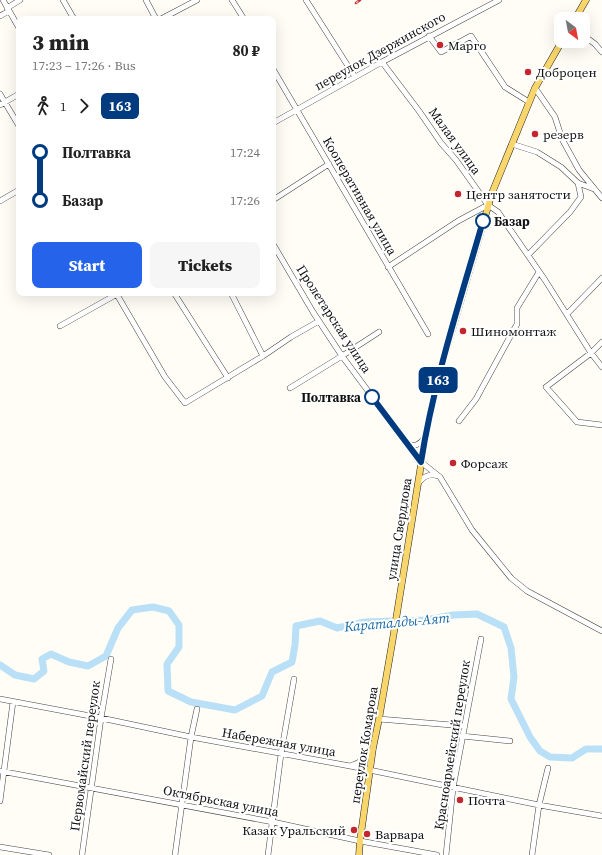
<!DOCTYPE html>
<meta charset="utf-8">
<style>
:root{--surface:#fff;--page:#f6f6f6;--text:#222;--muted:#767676;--accent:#2563eb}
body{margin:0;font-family:"Source Serif 4",serif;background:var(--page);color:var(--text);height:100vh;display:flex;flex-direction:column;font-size:15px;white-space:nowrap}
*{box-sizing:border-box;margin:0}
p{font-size:13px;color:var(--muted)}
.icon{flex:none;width:22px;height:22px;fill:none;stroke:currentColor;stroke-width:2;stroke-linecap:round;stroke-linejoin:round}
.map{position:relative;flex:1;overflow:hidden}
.side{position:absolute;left:16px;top:16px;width:260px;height:280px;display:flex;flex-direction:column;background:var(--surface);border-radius:8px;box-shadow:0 4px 16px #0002}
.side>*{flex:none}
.badge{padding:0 8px;border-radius:6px;font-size:14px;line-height:26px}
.needle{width:26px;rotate:148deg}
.controls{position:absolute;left:554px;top:12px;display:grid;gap:8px}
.controls a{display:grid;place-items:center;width:36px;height:36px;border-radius:8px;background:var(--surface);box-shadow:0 4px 16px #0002;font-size:20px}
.map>.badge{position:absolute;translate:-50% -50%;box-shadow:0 0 0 2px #fff}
.legs{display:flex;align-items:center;gap:6px;height:44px;padding:0 16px;font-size:13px}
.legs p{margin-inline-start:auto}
.summary{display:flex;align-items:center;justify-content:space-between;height:68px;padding:0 16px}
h1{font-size:22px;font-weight:800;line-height:30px}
.button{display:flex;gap:8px;margin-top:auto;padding:8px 16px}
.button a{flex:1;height:46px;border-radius:8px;background:var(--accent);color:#fff;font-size:16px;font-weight:800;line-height:46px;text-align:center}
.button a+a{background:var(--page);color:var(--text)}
ul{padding:0 16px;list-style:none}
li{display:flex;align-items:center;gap:14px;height:48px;font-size:15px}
li i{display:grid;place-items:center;width:6px;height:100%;margin:0 5px;background:currentColor}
li i::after{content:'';width:10px;height:10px;margin:-5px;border:3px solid;border-radius:50%;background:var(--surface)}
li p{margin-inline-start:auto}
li:first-child i{background:linear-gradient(#0000 50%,currentColor 0)}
li:last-child i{background:linear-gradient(currentColor 50%,#0000 0)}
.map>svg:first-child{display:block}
</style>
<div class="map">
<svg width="602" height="855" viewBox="0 0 602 855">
<rect width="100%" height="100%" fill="#fffdf5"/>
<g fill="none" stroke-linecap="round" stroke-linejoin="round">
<!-- river -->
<path stroke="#b9e0f7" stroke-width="7" d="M 0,665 L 15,675 L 34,679 L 44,671 L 42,659 L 51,654 L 69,662 L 88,666 L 106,656 L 118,628 L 132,610 L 153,607 L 169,611 L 179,625 L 179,647 L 167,664 L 168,691 L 191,702 L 235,710 L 262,696 L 272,672 L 292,662 L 295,645 L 296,626 L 320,621 L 337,628 L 365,622 L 425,620 L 453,615 L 477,614 L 504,627 L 511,648 L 514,677 L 511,699 L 530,737 L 540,751 L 550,757 L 572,758 L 586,749 L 602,749"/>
<defs>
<path id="minor" d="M 3,0 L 19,28
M 63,0 L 74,19
M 146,0 L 156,19
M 232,0 L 244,19
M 306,0 L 355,77
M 7,8 L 20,0
M 0,16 L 9,11
M 161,19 L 197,0
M 583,35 L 595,44 L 602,52
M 429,36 L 441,52 L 471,36 L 505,87 L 529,102
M 382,62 L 419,111 L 441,143 L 456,160 L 488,205 L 498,212 L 545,280 L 591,353 L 602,367
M 273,69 L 428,334
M 535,88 L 555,117 L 562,139 L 579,170 L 602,198
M 0,94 L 19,126
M 0,105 L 19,94
M 273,123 L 382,62 L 499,0
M 512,144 L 537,152 L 561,167 L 578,183 L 594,189
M 273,200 L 329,164
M 0,201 L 19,190
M 273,244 L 313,312 L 342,356 L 421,462 L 440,477 L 472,530 L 511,578 L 527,591 L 602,631
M 528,255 L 570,212 L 581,197 L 578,183
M 388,267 L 458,221 L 488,205
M 116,293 L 165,377 L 185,403 L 263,356 L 291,337 L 319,321
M 174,293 L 228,378
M 231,293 L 263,356
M 567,314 L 602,278
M 60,326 L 119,293
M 602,342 L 591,353 L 546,387 L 577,422 L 602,425
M 290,388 L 342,356 L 379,332
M 459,421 L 476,399 L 517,324 L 517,308 L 539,272
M 407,443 C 414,448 421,444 425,437
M 418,484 C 423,476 429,473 438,476
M 0,699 L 101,718 L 191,737 L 350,766 L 539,805 L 602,816
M 379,719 L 464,726
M 462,736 L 510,741
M 350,766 C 360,763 368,758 373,749
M 0,771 L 273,822 L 360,841 L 437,855
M 0,801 L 13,702
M 0,847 L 49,855
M 82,855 L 101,718 L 111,659
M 175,855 L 191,737 L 197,709
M 268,855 L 281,754 L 294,679
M 446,855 L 453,788 L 481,639
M 532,855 L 539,805 L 548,768"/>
<path id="major" d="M 575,19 L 586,0
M 359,855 L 360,841 L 373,748 L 379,719 L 393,638 L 426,434 L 439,375 L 492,193 L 535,88 L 562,41"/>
</defs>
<!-- minor casing -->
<use href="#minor" stroke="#444" stroke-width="6"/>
<!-- major casing -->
<use href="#major" stroke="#222" stroke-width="7"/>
<!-- minor -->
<use href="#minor" stroke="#fff" stroke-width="5"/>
<!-- major -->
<use href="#major" stroke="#f9d66b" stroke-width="6"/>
<defs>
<path id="rail" d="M 356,3 L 360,0"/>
</defs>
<!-- rail casing -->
<use href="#rail" stroke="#c4262e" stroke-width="2.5"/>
<!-- rail -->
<use href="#rail" stroke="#fff" stroke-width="1" stroke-dasharray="3" stroke-linecap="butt"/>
</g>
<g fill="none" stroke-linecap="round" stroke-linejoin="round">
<defs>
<path id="line-1" d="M 372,397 L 421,462 C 434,380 460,301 483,221"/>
</defs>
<!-- line-1 casing -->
<use href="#line-1" stroke="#fff" stroke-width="9"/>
<!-- line-1 -->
<use href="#line-1" stroke="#003b80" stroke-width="6"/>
</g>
<!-- markers -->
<g fill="#c4262e" stroke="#fff" stroke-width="1.5">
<circle cx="440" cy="45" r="4"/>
<circle cx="528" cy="72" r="4"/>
<circle cx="535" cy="134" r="4"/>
<circle cx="458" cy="194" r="4"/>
<circle cx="463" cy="331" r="4"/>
<circle cx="453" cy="463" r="4"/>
<circle cx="460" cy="800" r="4"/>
<circle cx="354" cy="830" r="4"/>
<circle cx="367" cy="834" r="4"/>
</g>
<g fill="#fff" stroke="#003b80" stroke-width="2">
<circle cx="483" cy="221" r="7"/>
<circle cx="372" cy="397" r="7"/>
</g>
<g text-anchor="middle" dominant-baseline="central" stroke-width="4" stroke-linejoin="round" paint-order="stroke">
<!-- poi labels -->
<g font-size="13" fill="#111" stroke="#fff" text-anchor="start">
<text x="448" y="45">Марго</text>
<text x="536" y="72">Доброцен</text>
<text x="543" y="134">резерв</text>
<text x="466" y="194">Центр занятости</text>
<text x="471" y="331">Шиномонтаж</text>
<text x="461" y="463">Форсаж</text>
<text x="468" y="800">Почта</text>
<text x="346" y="830" text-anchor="end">Казак Уральский</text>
<text x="375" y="834">Варвара</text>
</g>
<!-- street labels -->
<g font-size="13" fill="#111" stroke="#fff">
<text transform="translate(380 51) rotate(-29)">переулок Дзержинского</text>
<text transform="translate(455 141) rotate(54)">Малая улица</text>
<text transform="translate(360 196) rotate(60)">Кооперативная улица</text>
<text transform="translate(334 319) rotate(57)">Пролетарская улица</text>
<text transform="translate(399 529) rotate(-81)">улица Свердлова</text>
<text transform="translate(279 742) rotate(10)">Набережная улица</text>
<text transform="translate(364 745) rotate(-81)">переулок Комарова</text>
<text transform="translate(452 745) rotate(-81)">Красноармейский переулок</text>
<text transform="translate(85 756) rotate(-82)">Первомайский переулок</text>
<text transform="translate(221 801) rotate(11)">Октябрьская улица</text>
</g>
<!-- stop labels -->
<g font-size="13" font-weight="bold" fill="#111" stroke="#fff" text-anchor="start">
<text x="494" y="221">Базар</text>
<text x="361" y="397" text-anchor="end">Полтавка</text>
</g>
<!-- water labels -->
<g font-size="14" font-style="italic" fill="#1768a6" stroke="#fff">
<text transform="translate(397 622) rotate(-5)">Караталды-Аят</text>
</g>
</g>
</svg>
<div class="controls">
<a><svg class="needle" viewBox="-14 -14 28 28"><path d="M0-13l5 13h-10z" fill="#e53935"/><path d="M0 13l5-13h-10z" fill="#767676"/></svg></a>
</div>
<b class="badge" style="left:438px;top:380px;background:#003b80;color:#fff">163</b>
<section class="side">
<div class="summary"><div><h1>3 min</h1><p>17:23 – 17:26 · Bus</p></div><b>80 ₽</b></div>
<div class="legs"><svg class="icon" aria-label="walk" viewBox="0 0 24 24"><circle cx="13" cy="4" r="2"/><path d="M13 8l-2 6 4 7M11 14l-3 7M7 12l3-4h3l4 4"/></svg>1<svg class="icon" aria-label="forward" viewBox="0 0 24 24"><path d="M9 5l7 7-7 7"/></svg><b class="badge" style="background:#003b80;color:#fff">163</b></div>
<ul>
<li><i style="color:#003b80"></i><b>Полтавка</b><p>17:24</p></li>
<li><i style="color:#003b80"></i><b>Базар</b><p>17:26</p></li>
</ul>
<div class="button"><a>Start</a><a>Tickets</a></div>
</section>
</div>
